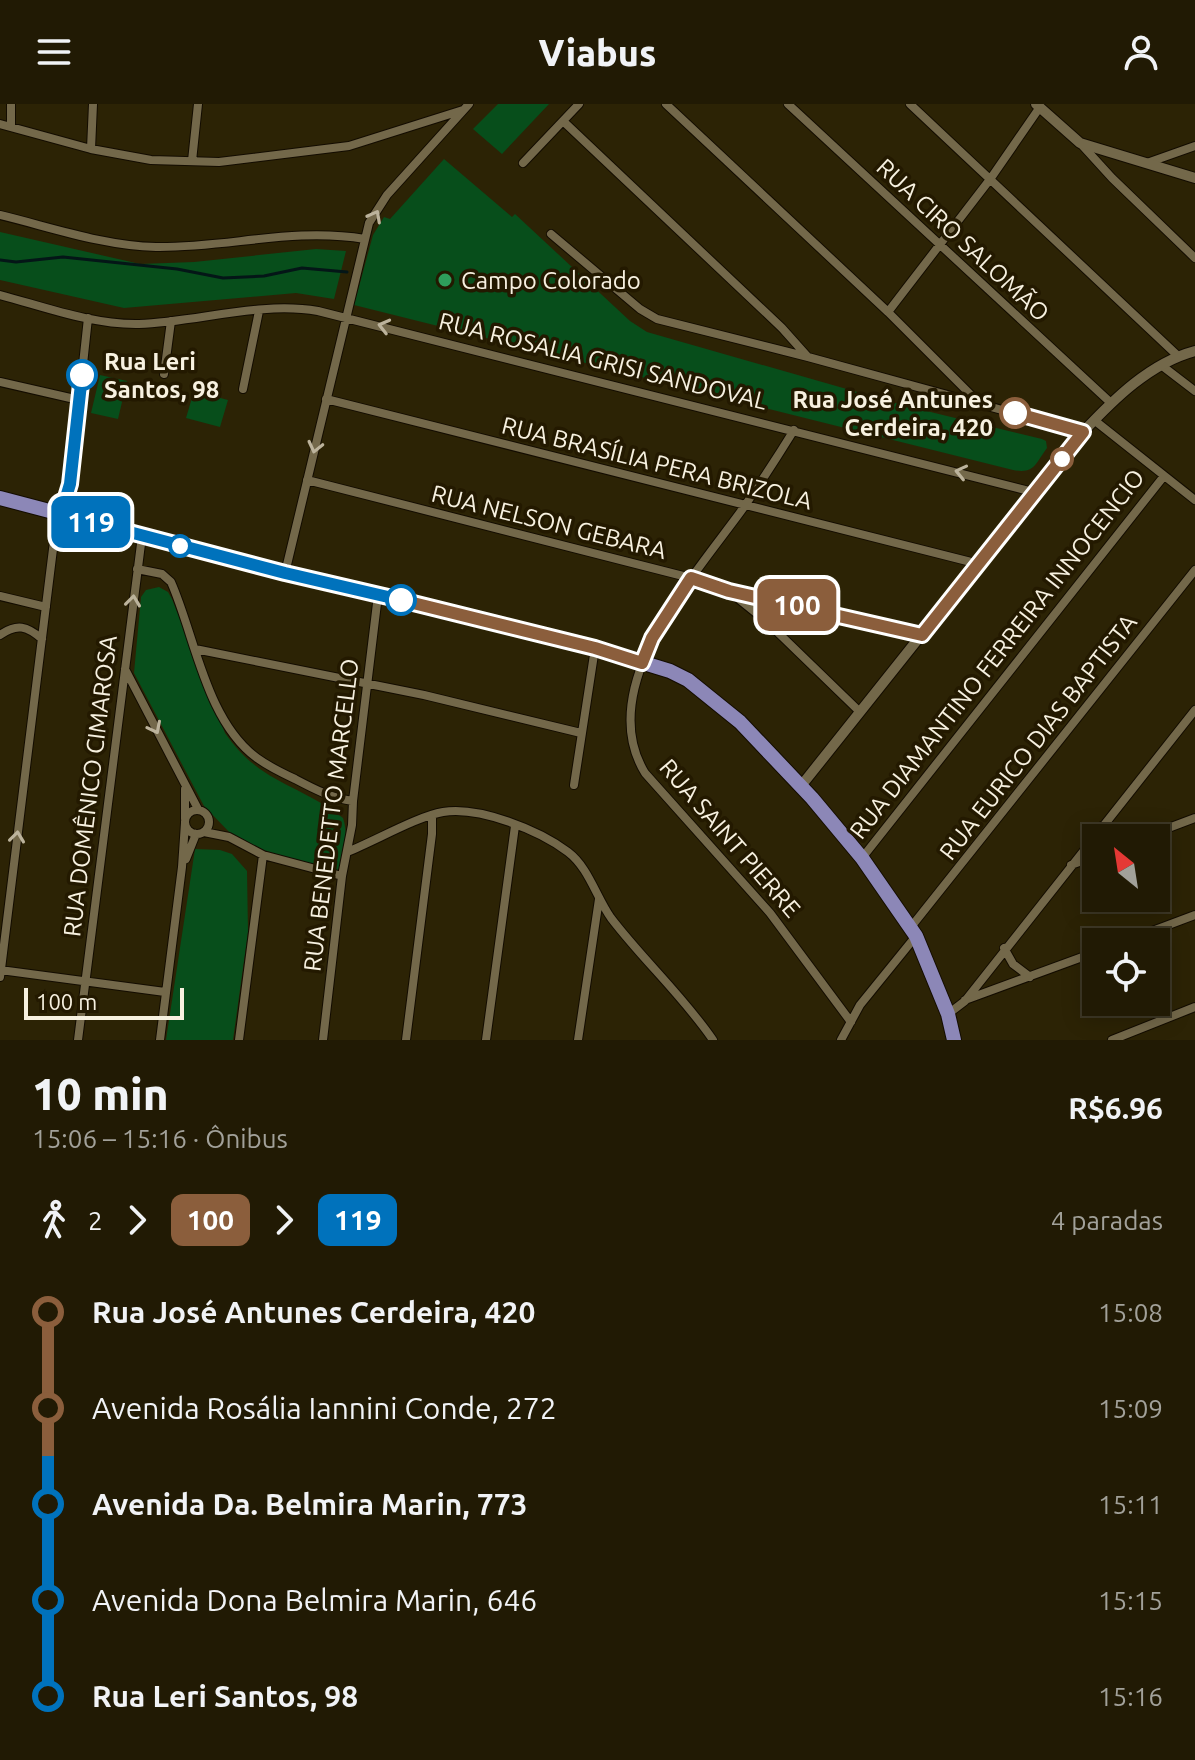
<!DOCTYPE html>
<html lang="pt">
<meta charset="utf-8">
<style>
:root{--surface:#211a04;--page:#29230e;--text:#f1f3f6;--muted:#a2a19a;--line:#3e3826}
body{margin:0;font-family:Ubuntu,sans-serif;background:var(--page);color:var(--text);height:100vh;display:flex;flex-direction:column;font-size:30px;white-space:nowrap}
*{box-sizing:border-box;margin:0}
p{font-size:26px;color:var(--muted)}
.icon{flex:none;width:44px;height:44px;fill:none;stroke:currentColor;stroke-width:2;stroke-linecap:round;stroke-linejoin:round}
.map{position:relative;height:936px;overflow:hidden}
.side{display:flex;flex-direction:column;background:var(--surface);flex:1}
.side>*{flex:none}
.badge{padding:0 16px;border-radius:12px;font-size:28px;line-height:52px}
.needle{width:52px;rotate:330deg}
.buttons{position:absolute;left:1082px;top:720px;display:grid;gap:16px}
.buttons a{display:grid;place-items:center;width:88px;height:88px;border-radius:0px;background:var(--surface);box-shadow:0 4px 20px #0003,0 0 0 2px var(--line);font-size:40px}
.scale{position:absolute;left:24px;bottom:20px;width:160px;box-sizing:border-box;padding-left:8px;border:4px solid #f7f1e0;border-top:0;font-size:22px;line-height:28px;white-space:nowrap;color:#f7f1e0;-webkit-text-stroke:6px #231900;paint-order:stroke}
.map>.badge{position:absolute;translate:-50% -50%;box-shadow:0 0 0 4px #fff}
.legs{display:flex;align-items:center;gap:12px;height:88px;padding:0 32px;font-size:26px}
.legs p{margin-inline-start:auto}
.head{display:flex;align-items:center;justify-content:space-between;height:136px;padding:0 32px}
h1{font-size:44px;font-weight:800;line-height:60px}
ul{padding:0 32px;list-style:none}
li{display:flex;align-items:center;gap:28px;height:96px;font-size:30px}
li i{display:grid;place-items:center;width:12px;height:100%;margin:0 10px;background:currentColor}
li i::after{content:'';width:20px;height:20px;margin:-10px;border:6px solid;border-radius:50%;background:var(--surface)}
li p{margin-inline-start:auto}
li:first-child i{background:linear-gradient(#0000 50%,currentColor 0)}
li:last-child i{background:linear-gradient(currentColor 50%,#0000 0)}
header{display:flex;justify-content:space-between;align-items:center;height:104px;padding:0 32px;background:var(--surface);font-size:36px;font-weight:800}
.map>svg:first-child{display:block}
</style>
<header><svg class="icon" aria-label="menu" viewBox="0 0 24 24"><path d="M4 6h16M4 12h16M4 18h16"/></svg>Viabus<svg class="icon" aria-label="person" viewBox="0 0 24 24"><circle cx="12" cy="8" r="4"/><path d="M4 21q1-7 8-7t8 7"/></svg></header>
<div class="map">
<svg width="1195" height="936" viewBox="0 0 1195 936">
<rect width="100%" height="100%" fill="#2c2305"/>
<!-- green -->
<path fill="#074e1b" d="M 498,0 L 549,0 L 502,50 L 473,25 Z
M 444,55 L 512,113 L 515,110 L 630,217 L 647,228 L 906,302 L 1042,335 L 1046,337 L 1047,344 C 1035,360 1035,370 1013,366 L 354,201 L 373,131 L 384,113 L 390,115 Z
M 0,128 L 140,160 L 194,158 L 316,145 L 346,147 L 334,195 L 296,189 L 124,204 L 0,176 Z
M 100,271 L 127,277 L 118,315 L 91,309 Z
M 194,287 L 228,296 L 220,323 L 186,314 Z
M 159,483 L 168,488 L 172,495 L 225,629 C 260,680 300,680 343,714 C 348,728 347,755 337,767 L 320,764 L 260,745 L 232,731 L 204,702 L 134,569 L 141,493 L 146,486 Z
M 195,745 L 220,746 L 232,750 L 247,767 L 248,828 L 233,936 L 166,936 Z"/>
<g fill="none" stroke-linecap="round" stroke-linejoin="round">
<!-- stream -->
<path stroke="#041617" stroke-width="3" d="M 0,156 L 16,158 L 63,153 L 177,165 L 223,174 L 264,172 L 302,164 L 347,168"/>
<defs>
<path id="minor" d="M 666,0 L 888,208 L 978,298
M 788,0 L 1111,299
M 910,0 L 1178,252
M 563,17 L 782,224 L 807,252
M 0,20 L 91,45 L 151,56 L 219,58 L 349,42 L 463,6
M 11,22 L 11,0
M 1081,40 L 1112,74 L 1195,154
M 91,45 L 93,0
M 192,57 L 198,0
M 523,59 L 579,0
M 1147,59 L 1195,42
M 0,111 C 50,123 104,142 156,143 C 228,144 292,123 365,135
M 551,130 L 640,205 L 657,215 L 808,253 L 1083,328
M 0,191 C 45,203 93,221 139,220 C 198,218 260,197 318,207 L 1037,389
M 888,208 L 991,74 L 1040,3
M 1161,261 L 1195,287
M 164,270 L 171,217
M 0,278 L 79,296
M 243,285 L 259,207
M 326,295 L 979,460
M 1094,316 L 1195,396
M 794,326 C 778,352 761,378 744,403 C 697,469 592,582 645,669 L 770,809 L 851,918
M 307,376 L 691,474 L 729,487 L 922,531
M 137,465 L 162,470 L 171,478 C 195,532 206,617 257,654 C 268,662 282,669 295,675 C 314,685 331,694 353,697
M 285,469 L 369,119 L 387,91 L 469,0
M 730,488 L 766,517 L 860,608
M 0,492 L 46,503
M 766,517 L 773,496
M 0,531 C 17,519 27,522 42,535
M 195,545 L 424,591 L 581,629
M 125,565 L 198,705
M 574,681 L 595,544
M 185,685 L 185,715
M185 718a12 12 0 1 1 24 0a12 12 0 1 1-24 0Z
M 1102,722 L 1113,734
M 204,728 L 229,733 L 263,751 L 342,772
M 1142,734 L 1195,714
M 347,748 C 373,738 418,712 443,708 C 479,702 539,726 568,748 C 589,764 596,793 611,814 C 643,856 683,892 713,936
M 862,754 L 1164,372
M 186,755 L 196,730
M 1071,761 L 1096,752
M 911,823 L 1195,466
M 1123,838 L 1195,811
M 1004,844 L 1013,860 L 1030,873
M 0,866 L 165,888
M 0,873 L 53,445 L 57,421 L 70,380 L 88,214
M 965,896 L 1096,848
M 948,910 L 965,897 L 1195,606
M 78,936 L 142,432
M 160,936 L 182,763 L 185,719
M 239,936 L 263,751
M 323,936 L 342,772 L 352,721 L 353,697 L 378,491
M 406,936 L 432,730 L 432,711
M 486,936 L 515,722
M 578,936 L 599,795
M 841,936 L 860,901 L 916,832
M 1112,936 L 1195,903"/>
<path id="tertiary" d="M 1036,0 L 1080,39 L 1195,74
M 801,682 L 1083,328 C 1114,295 1150,259 1195,247"/>
<path id="primary" d="M 0,394 L 285,469 L 595,544 L 670,567 L 688,576 L 740,618 L 812,694 L 862,754 L 916,832 L 948,910 L 954,936"/>
</defs>
<!-- minor casing -->
<use href="#minor" stroke="#130c00" stroke-width="10"/>
<!-- tertiary casing -->
<use href="#tertiary" stroke="#130c00" stroke-width="12"/>
<!-- primary casing -->
<use href="#primary" stroke="#130c00" stroke-width="16"/>
<!-- minor -->
<use href="#minor" stroke="#73684a" stroke-width="8"/>
<!-- tertiary -->
<use href="#tertiary" stroke="#73684a" stroke-width="10"/>
<!-- primary -->
<use href="#primary" stroke="#8c87b7" stroke-width="14"/>
</g>
<!-- one-way arrows -->
<defs><path id="oneway-chevron" d="M-2-3.5L2.5 0L-2 3.5" fill="none" stroke-width="1.6" stroke-linecap="round" stroke-linejoin="round" transform="scale(2)"/></defs>
<g stroke="#bcb39c">
<use href="#oneway-chevron" transform="translate(375 112) rotate(-62)"/>
<use href="#oneway-chevron" transform="translate(384 222) rotate(-166)"/>
<use href="#oneway-chevron" transform="translate(315 343) rotate(103)"/>
<use href="#oneway-chevron" transform="translate(961 368) rotate(-167)"/>
<use href="#oneway-chevron" transform="translate(133 497) rotate(-83)"/>
<use href="#oneway-chevron" transform="translate(155 624) rotate(63)"/>
<use href="#oneway-chevron" transform="translate(17 733) rotate(-83)"/>
</g>
<g fill="none" stroke-linecap="round" stroke-linejoin="round">
<defs>
<path id="line-1" d="M 401,496 L 595,544 L 642,559 L 652,534 L 691,474 L 729,487 L 922,531 L 1083,328 L 1015,309"/>
<path id="line-2" d="M 82,271 L 70,380 L 61,410 L 285,469 L 401,496"/>
</defs>
<!-- line-1 casing -->
<use href="#line-1" stroke="#fff" stroke-width="18"/>
<!-- line-2 casing -->
<use href="#line-2" stroke="#fff" stroke-width="18"/>
<!-- line-1 -->
<use href="#line-1" stroke="#8b5e3c" stroke-width="12"/>
<!-- line-2 -->
<use href="#line-2" stroke="#0072bc" stroke-width="12"/>
</g>
<!-- markers -->
<circle fill="#2e9e5b" stroke="#231900" stroke-width="3" cx="445" cy="176" r="8"/>
<g fill="#fff" stroke="#0072bc" stroke-width="4">
<circle cx="82" cy="271" r="14"/>
<circle cx="180" cy="442" r="10"/>
<circle cx="401" cy="496" r="14"/>
</g>
<g fill="#fff" stroke="#8b5e3c" stroke-width="4">
<circle cx="1015" cy="309" r="14"/>
<circle cx="1062" cy="355" r="10"/>
</g>
<g text-anchor="middle" dominant-baseline="central" stroke-width="7" stroke-linejoin="round" paint-order="stroke">
<!-- street labels -->
<g font-size="24" fill="#f7f1e0" stroke="#231900">
<text transform="translate(963 136) rotate(43)">RUA CIRO SALOMÃO</text>
<text transform="translate(603 257) rotate(14)">RUA ROSALIA GRISI SANDOVAL</text>
<text transform="translate(657 359) rotate(14)">RUA BRASÍLIA PERA BRIZOLA</text>
<text transform="translate(549 418) rotate(14)">RUA NELSON GEBARA</text>
<text transform="translate(997 550) rotate(-52)">RUA DIAMANTINO FERREIRA INNOCENCIO</text>
<text transform="translate(1038 633) rotate(-52)">RUA EURICO DIAS BAPTISTA</text>
<text transform="translate(90 682) rotate(-83)">RUA DOMÊNICO CIMAROSA</text>
<text transform="translate(331 711) rotate(-83)">RUA BENEDETTO MARCELLO</text>
<text transform="translate(730 734) rotate(49)">RUA SAINT PIERRE</text>
</g>
<!-- poi labels -->
<g font-size="24" fill="#f7f1e0" stroke="#231900" text-anchor="start">
<text x="461" y="176">Campo Colorado</text>
</g>
<!-- stop labels -->
<g font-size="24" font-weight="bold" fill="#f7f1e0" stroke="#231900" text-anchor="start">
<text x="104" y="257">Rua Leri<tspan x="104" dy="28">Santos, 98</tspan></text>
<text x="993" y="295" text-anchor="end">Rua José Antunes<tspan x="993" dy="28">Cerdeira, 420</tspan></text>
</g>
</g>
</svg>
<div class="buttons">
<a><svg class="needle" viewBox="-14 -14 28 28"><path d="M0-13l5 13h-10z" fill="#e53935"/><path d="M0 13l5-13h-10z" fill="#a2a19a"/></svg></a>
<a><svg class="icon" aria-label="locate" viewBox="0 0 24 24"><circle cx="12" cy="12" r="6"/><path d="M12 2v4M12 18v4M2 12h4M18 12h4"/></svg></a>
</div>
<div class="scale">100 m</div>
<b class="badge" style="left:797px;top:501px;background:#8b5e3c;color:#fff">100</b>
<b class="badge" style="left:91px;top:418px;background:#0072bc;color:#fff">119</b>
</div>
<section class="side">
<div class="head"><div><h1>10 min</h1><p>15:06 – 15:16 · Ônibus</p></div><b>R$6.96</b></div>
<div class="legs"><svg class="icon" aria-label="walk" viewBox="0 0 24 24"><circle cx="13" cy="4" r="2"/><path d="M13 8l-2 6 4 7M11 14l-3 7M7 12l3-4h3l4 4"/></svg>2<svg class="icon" aria-label="forward" viewBox="0 0 24 24"><path d="M9 5l7 7-7 7"/></svg><b class="badge" style="background:#8b5e3c;color:#fff">100</b><svg class="icon" aria-label="forward" viewBox="0 0 24 24"><path d="M9 5l7 7-7 7"/></svg><b class="badge" style="background:#0072bc;color:#fff">119</b><p>4 paradas</p></div>
<ul>
<li><i style="color:#8b5e3c"></i><b>Rua José Antunes Cerdeira, 420</b><p>15:08</p></li>
<li><i style="color:#8b5e3c"></i><span>Avenida Rosália Iannini Conde, 272</span><p>15:09</p></li>
<li><i style="color:#0072bc"></i><b>Avenida Da. Belmira Marin, 773</b><p>15:11</p></li>
<li><i style="color:#0072bc"></i><span>Avenida Dona Belmira Marin, 646</span><p>15:15</p></li>
<li><i style="color:#0072bc"></i><b>Rua Leri Santos, 98</b><p>15:16</p></li>
</ul>
</section>
